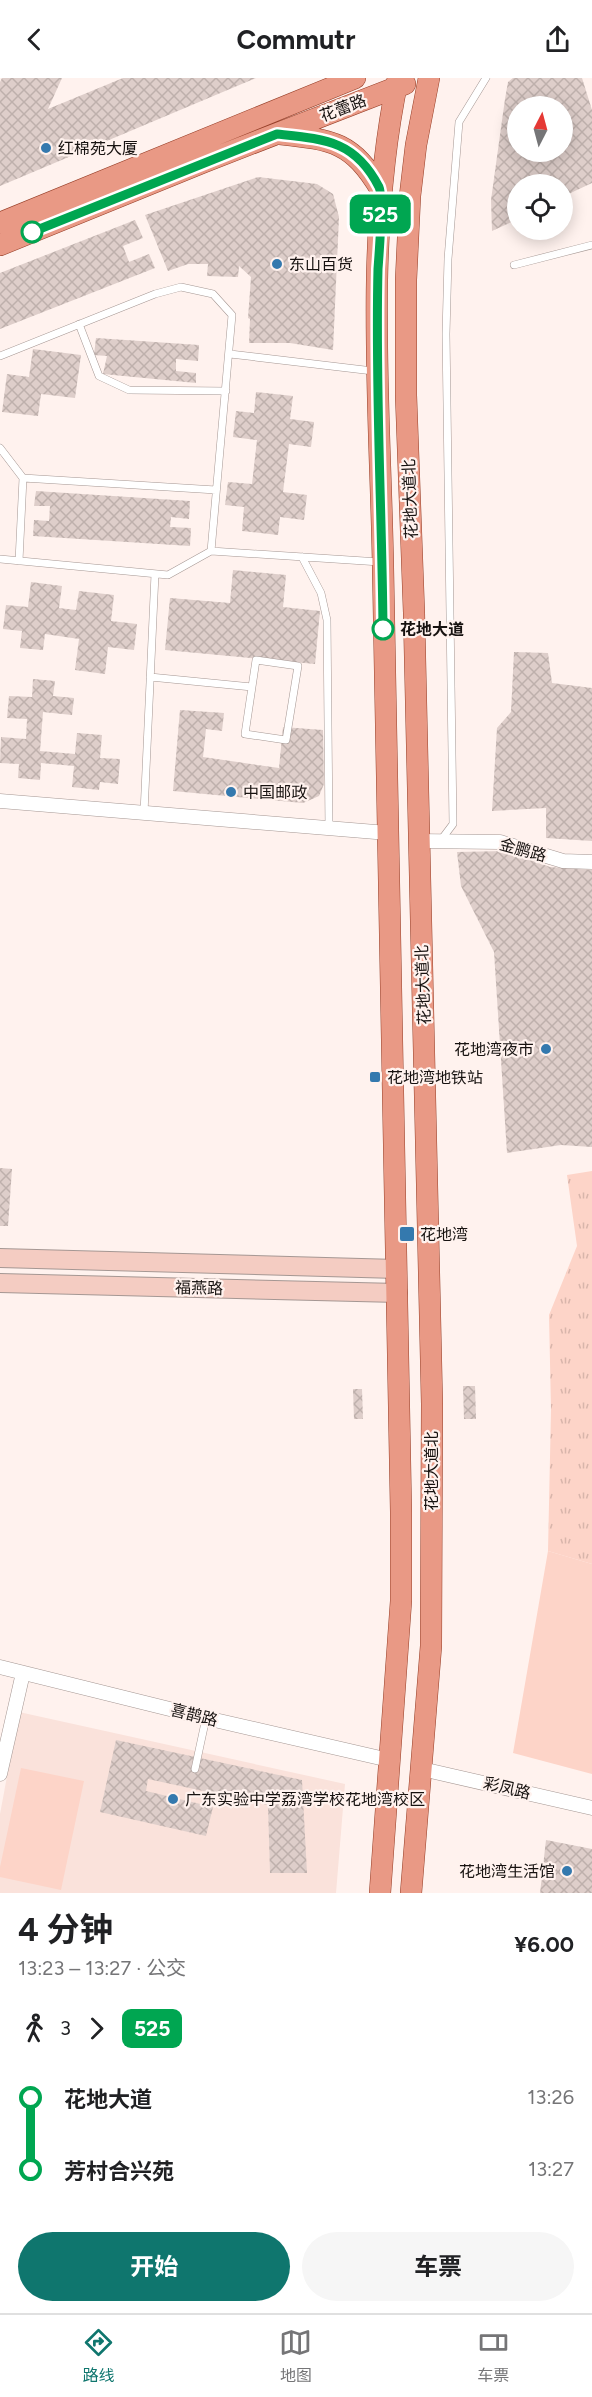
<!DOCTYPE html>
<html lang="zh">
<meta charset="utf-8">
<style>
:root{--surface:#fff;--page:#f6f6f6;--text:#202124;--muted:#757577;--line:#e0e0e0;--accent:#0f766e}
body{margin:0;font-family:Figtree,"Noto Sans SC",sans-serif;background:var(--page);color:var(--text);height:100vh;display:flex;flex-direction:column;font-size:22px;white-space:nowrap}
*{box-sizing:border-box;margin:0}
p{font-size:20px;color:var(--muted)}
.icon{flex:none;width:33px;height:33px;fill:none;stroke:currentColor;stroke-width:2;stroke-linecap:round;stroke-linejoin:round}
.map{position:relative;height:1815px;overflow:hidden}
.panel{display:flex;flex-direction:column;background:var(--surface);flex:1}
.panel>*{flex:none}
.badge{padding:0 12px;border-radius:9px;font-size:21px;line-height:39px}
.needle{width:39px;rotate:6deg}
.fabs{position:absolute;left:507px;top:18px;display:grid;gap:12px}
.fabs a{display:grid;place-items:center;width:66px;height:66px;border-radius:50%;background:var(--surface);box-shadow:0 3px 15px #0003;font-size:30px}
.map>.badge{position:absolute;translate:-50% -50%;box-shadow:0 0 0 3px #fff}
.legs{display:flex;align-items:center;gap:9px;height:66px;padding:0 18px;font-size:20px}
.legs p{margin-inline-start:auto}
.head{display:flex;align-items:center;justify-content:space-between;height:102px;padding:0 18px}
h1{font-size:33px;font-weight:700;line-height:45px}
.button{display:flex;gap:12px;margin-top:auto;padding:12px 18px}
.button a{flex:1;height:69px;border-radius:36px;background:var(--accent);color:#fff;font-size:24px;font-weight:700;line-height:69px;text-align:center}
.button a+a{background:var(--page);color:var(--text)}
ul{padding:0 18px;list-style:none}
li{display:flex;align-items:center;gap:21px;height:72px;font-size:22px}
li i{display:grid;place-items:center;width:9px;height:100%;margin:0 8px;background:currentColor}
li i::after{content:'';width:15px;height:15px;margin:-8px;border:4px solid;border-radius:50%;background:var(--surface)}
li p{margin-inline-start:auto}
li:first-child i{background:linear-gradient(#0000 50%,currentColor 0)}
li:last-child i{background:linear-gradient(currentColor 50%,#0000 0)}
header{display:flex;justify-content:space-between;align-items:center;height:78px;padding:0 18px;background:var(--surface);font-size:27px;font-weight:700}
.dock{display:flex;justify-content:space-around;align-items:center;height:84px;border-top:2px solid var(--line);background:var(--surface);font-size:16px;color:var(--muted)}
.dock a{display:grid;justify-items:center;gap:3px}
.dock .selected{color:var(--accent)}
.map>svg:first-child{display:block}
</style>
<header><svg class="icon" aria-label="back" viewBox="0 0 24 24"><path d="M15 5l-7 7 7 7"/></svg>Commutr<svg class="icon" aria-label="share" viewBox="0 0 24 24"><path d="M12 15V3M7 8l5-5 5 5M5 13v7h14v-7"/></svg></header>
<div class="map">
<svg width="592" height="1815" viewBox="0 0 592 1815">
<defs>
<pattern id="park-tufts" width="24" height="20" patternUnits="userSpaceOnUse" patternTransform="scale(1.5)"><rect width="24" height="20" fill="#fdd4c8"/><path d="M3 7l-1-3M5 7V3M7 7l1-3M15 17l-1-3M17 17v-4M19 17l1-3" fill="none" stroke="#d8b5ab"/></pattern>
<pattern id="building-cross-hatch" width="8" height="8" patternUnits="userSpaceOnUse" patternTransform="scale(1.5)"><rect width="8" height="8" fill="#dececa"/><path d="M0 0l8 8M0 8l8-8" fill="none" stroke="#beb0ac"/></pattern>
</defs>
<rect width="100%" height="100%" fill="#fff2ee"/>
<!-- built -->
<path fill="#fae2db" d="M 19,1634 L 345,1706 L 336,1815 L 0,1815 L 0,1736 Z"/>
<!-- park -->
<path fill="url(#park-tufts)" d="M 592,1093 L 592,1486 L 548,1473 L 551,1332 L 549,1237 L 577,1168 L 567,1097 Z"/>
<!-- garden -->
<path fill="#fdd4c8" d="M 548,1473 L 592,1486 L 592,1696 L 513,1675 Z
M 21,1690 L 84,1703 L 61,1812 L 0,1799 L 0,1789 Z"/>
<!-- building -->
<path fill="url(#building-cross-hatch)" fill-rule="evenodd" d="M 2,0 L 62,0 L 48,31 L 123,0 L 256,0 L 0,108 L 0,4 Z
M 513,0 L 582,0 L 592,32 L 592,105 L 562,119 L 562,106 L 518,106 L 518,141 L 492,153 L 491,122 L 505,21 L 508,4 ZM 518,28 L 562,28 L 562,74 L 518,74 Z
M 258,99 L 317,106 L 333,116 L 339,139 L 333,272 L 290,265 L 249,265 L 250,241 L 248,240 L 251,199 L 239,188 L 238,199 L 207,198 L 208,186 L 188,186 L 168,193 L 145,137 Z
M 135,142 L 143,160 L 123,168 L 129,184 L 149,176 L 155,190 L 0,251 L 0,195 Z
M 96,260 L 199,267 L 198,283 L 176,281 L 176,293 L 196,295 L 196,305 L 103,296 L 107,278 L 94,277 Z
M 33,271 L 81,277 L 75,320 L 41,316 L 38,338 L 2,334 L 7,296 L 29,299 Z
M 256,314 L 293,318 L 290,341 L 314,344 L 311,369 L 289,366 L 283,414 L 307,417 L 304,442 L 280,439 L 278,457 L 242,453 L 244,429 L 225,427 L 228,404 L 252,406 L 257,362 L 233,359 L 236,333 L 254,335 Z
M 36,413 L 190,423 L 189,441 L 171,439 L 170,449 L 191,450 L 190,468 L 33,458 L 34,442 L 49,443 L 50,428 L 34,428 Z
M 233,492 L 286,497 L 283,529 L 320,533 L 315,586 L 165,572 L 170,520 L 230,525 Z
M 31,504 L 62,508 L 59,530 L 76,532 L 79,513 L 114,517 L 111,543 L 137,546 L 134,572 L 108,569 L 105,596 L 75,592 L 79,561 L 45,556 L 43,572 L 20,570 L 22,553 L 3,551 L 6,527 L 28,529 Z
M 514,574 L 548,575 L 552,605 L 592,610 L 592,763 L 546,760 L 546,730 L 492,733 L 497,650 L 511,634 Z
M 33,601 L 55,603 L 53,618 L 74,620 L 72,637 L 43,634 L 40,673 L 75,676 L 77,655 L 102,657 L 100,680 L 120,681 L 118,706 L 100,704 L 99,712 L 72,709 L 74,688 L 41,685 L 40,702 L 18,700 L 19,686 L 0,685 L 1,659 L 26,661 L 27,641 L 7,640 L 9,618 L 32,619 Z
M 180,632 L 224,635 L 222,653 L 206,651 L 203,679 L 279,690 L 283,649 L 323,652 L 324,706 L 319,718 L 303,725 L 173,713 Z
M 506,773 L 550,789 L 592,792 L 592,1069 L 561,1067 L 507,1075 L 494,874 L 461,808 L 457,774 Z
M 0,1090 L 12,1091 L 8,1148 L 0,1148 Z
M 463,1308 L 475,1308 L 476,1341 L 464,1341 Z
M 353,1311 L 362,1311 L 363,1341 L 354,1341 Z
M 116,1662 L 302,1702 L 307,1795 L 270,1795 L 268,1727 L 148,1701 L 146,1713 L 213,1729 L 206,1758 L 100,1734 Z
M 546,1762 L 592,1771 L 592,1815 L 540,1815 Z"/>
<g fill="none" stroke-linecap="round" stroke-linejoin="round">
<defs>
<path id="lane" d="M 514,187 L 592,167
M 79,246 L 99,298 L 129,312 L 226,313
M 230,276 L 373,293
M 0,278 L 155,216 L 181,209 L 213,216 L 232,237 L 211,473
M 0,370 L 23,400 L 19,483
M 23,400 L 216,412
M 302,479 L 321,515 L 327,542 L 329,750
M 0,481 L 168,497 L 211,473 L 380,484
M 256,582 L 298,588 L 286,662 L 245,656 Z
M 150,599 L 252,609
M 144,735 L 155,496
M 441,762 L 453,746 L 446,256 L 448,181 L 459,44 L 486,0
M 195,1691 L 206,1640"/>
<path id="street" d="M 0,723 L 388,755
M 418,763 L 500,764 L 563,783 L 592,784
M 0,1589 L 206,1640 L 389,1682
M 422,1691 L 592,1730
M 0,1696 L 23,1595"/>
<path id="secondary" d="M 0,1180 L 397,1191
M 0,1205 L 398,1215"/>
<path id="primary" d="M 280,56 C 334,62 352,64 381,112
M 0,145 L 355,0
M 0,167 L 204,84 L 405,6
M 380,1815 L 401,1523 L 401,1434 C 397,1119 387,804 383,489 C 380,326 364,161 398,0
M 411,1815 L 431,1568 L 432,1326 L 414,535 L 406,317 L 406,202 L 410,118 L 416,67 L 429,0"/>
</defs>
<!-- lane casing -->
<use href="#lane" stroke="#a59793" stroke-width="8"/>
<!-- street casing -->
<use href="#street" stroke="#a59793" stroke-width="15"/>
<!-- secondary casing -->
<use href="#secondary" stroke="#a59793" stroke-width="20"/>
<!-- primary casing -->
<use href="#primary" stroke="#963e27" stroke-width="22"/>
<!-- lane -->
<use href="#lane" stroke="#fff" stroke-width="7"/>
<!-- street -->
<use href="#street" stroke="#fff" stroke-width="14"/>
<!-- secondary -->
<use href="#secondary" stroke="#f4ccc2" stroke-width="18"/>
<!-- primary -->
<use href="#primary" stroke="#e99985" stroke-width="21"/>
</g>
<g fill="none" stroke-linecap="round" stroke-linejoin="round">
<defs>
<path id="line-1" d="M 32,154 L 277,56 C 324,61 355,62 379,109 C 384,119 379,176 378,191 C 375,311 382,431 383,551"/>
</defs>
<!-- line-1 casing -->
<use href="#line-1" stroke="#fff" stroke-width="14"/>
<!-- line-1 -->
<use href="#line-1" stroke="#00a651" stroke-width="9"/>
</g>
<!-- markers -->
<g fill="#3479ae" stroke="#fff2ee" stroke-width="2">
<circle cx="46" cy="70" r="6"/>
<circle cx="277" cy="186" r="6"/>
<circle cx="231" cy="714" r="6"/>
<circle cx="546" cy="971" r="6"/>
<rect x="369" y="993" width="12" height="12" rx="3"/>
<rect x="399" y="1148" width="16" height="16" rx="3"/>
<circle cx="173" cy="1721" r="6"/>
<circle cx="567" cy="1793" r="6"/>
</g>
<g fill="#fff" stroke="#00a651" stroke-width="3">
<circle cx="32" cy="154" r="10"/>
<circle cx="383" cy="551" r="10"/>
</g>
<g text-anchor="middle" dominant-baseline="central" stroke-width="4.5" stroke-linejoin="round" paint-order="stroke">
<!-- street labels -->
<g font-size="16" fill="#171210" stroke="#fff2ee">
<text transform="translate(343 30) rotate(-21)">花蕾路</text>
<text transform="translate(410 421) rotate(-92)">花地大道北</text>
<text transform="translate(523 772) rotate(15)">金鹏路</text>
<text transform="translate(423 907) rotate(-92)">花地大道北</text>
<text transform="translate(199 1210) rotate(1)">福燕路</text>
<text transform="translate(431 1393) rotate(-90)">花地大道北</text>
<text transform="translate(194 1637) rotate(14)">喜鹊路</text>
<text transform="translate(507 1710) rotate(13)">彩凤路</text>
</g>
<!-- poi labels -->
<g font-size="16" fill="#171210" stroke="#fff2ee" text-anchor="start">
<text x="58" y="70">红棉苑大厦</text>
<text x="289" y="186">东山百货</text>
<text x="243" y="714">中国邮政</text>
<text x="534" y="971" text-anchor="end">花地湾夜市</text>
<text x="387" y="999">花地湾地铁站</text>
<text x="420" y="1156">花地湾</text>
<text x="185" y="1721">广东实验中学荔湾学校花地湾校区</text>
<text x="555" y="1793" text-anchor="end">花地湾生活馆</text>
</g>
<!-- stop labels -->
<g font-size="16" font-weight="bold" fill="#171210" stroke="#fff2ee" text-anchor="start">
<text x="400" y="551">花地大道</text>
</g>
</g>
</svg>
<div class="fabs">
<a><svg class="needle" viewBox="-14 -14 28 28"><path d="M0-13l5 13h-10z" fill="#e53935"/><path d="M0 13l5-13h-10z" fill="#757577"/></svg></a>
<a><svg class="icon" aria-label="locate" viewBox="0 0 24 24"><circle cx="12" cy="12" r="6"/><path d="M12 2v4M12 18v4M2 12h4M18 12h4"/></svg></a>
</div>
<b class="badge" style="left:380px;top:136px;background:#00a651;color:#fff">525</b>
</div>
<section class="panel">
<div class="head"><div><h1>4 分钟</h1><p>13:23 – 13:27 · 公交</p></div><b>¥6.00</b></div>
<div class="legs"><svg class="icon" aria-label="walk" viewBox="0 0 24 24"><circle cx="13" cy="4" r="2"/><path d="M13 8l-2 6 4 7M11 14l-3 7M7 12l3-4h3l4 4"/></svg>3<svg class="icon" aria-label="forward" viewBox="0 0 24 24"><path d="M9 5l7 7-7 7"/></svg><b class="badge" style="background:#00a651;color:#fff">525</b></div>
<ul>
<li><i style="color:#00a651"></i><b>花地大道</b><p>13:26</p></li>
<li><i style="color:#00a651"></i><b>芳村合兴苑</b><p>13:27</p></li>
</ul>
<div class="button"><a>开始</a><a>车票</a></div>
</section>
<nav class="dock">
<a class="selected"><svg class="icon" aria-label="directions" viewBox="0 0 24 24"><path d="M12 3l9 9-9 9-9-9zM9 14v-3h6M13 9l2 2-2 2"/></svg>路线</a>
<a><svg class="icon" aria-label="map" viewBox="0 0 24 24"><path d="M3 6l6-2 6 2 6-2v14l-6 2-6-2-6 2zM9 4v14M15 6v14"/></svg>地图</a>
<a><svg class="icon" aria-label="tickets" viewBox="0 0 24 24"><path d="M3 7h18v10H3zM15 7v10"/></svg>车票</a>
</nav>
